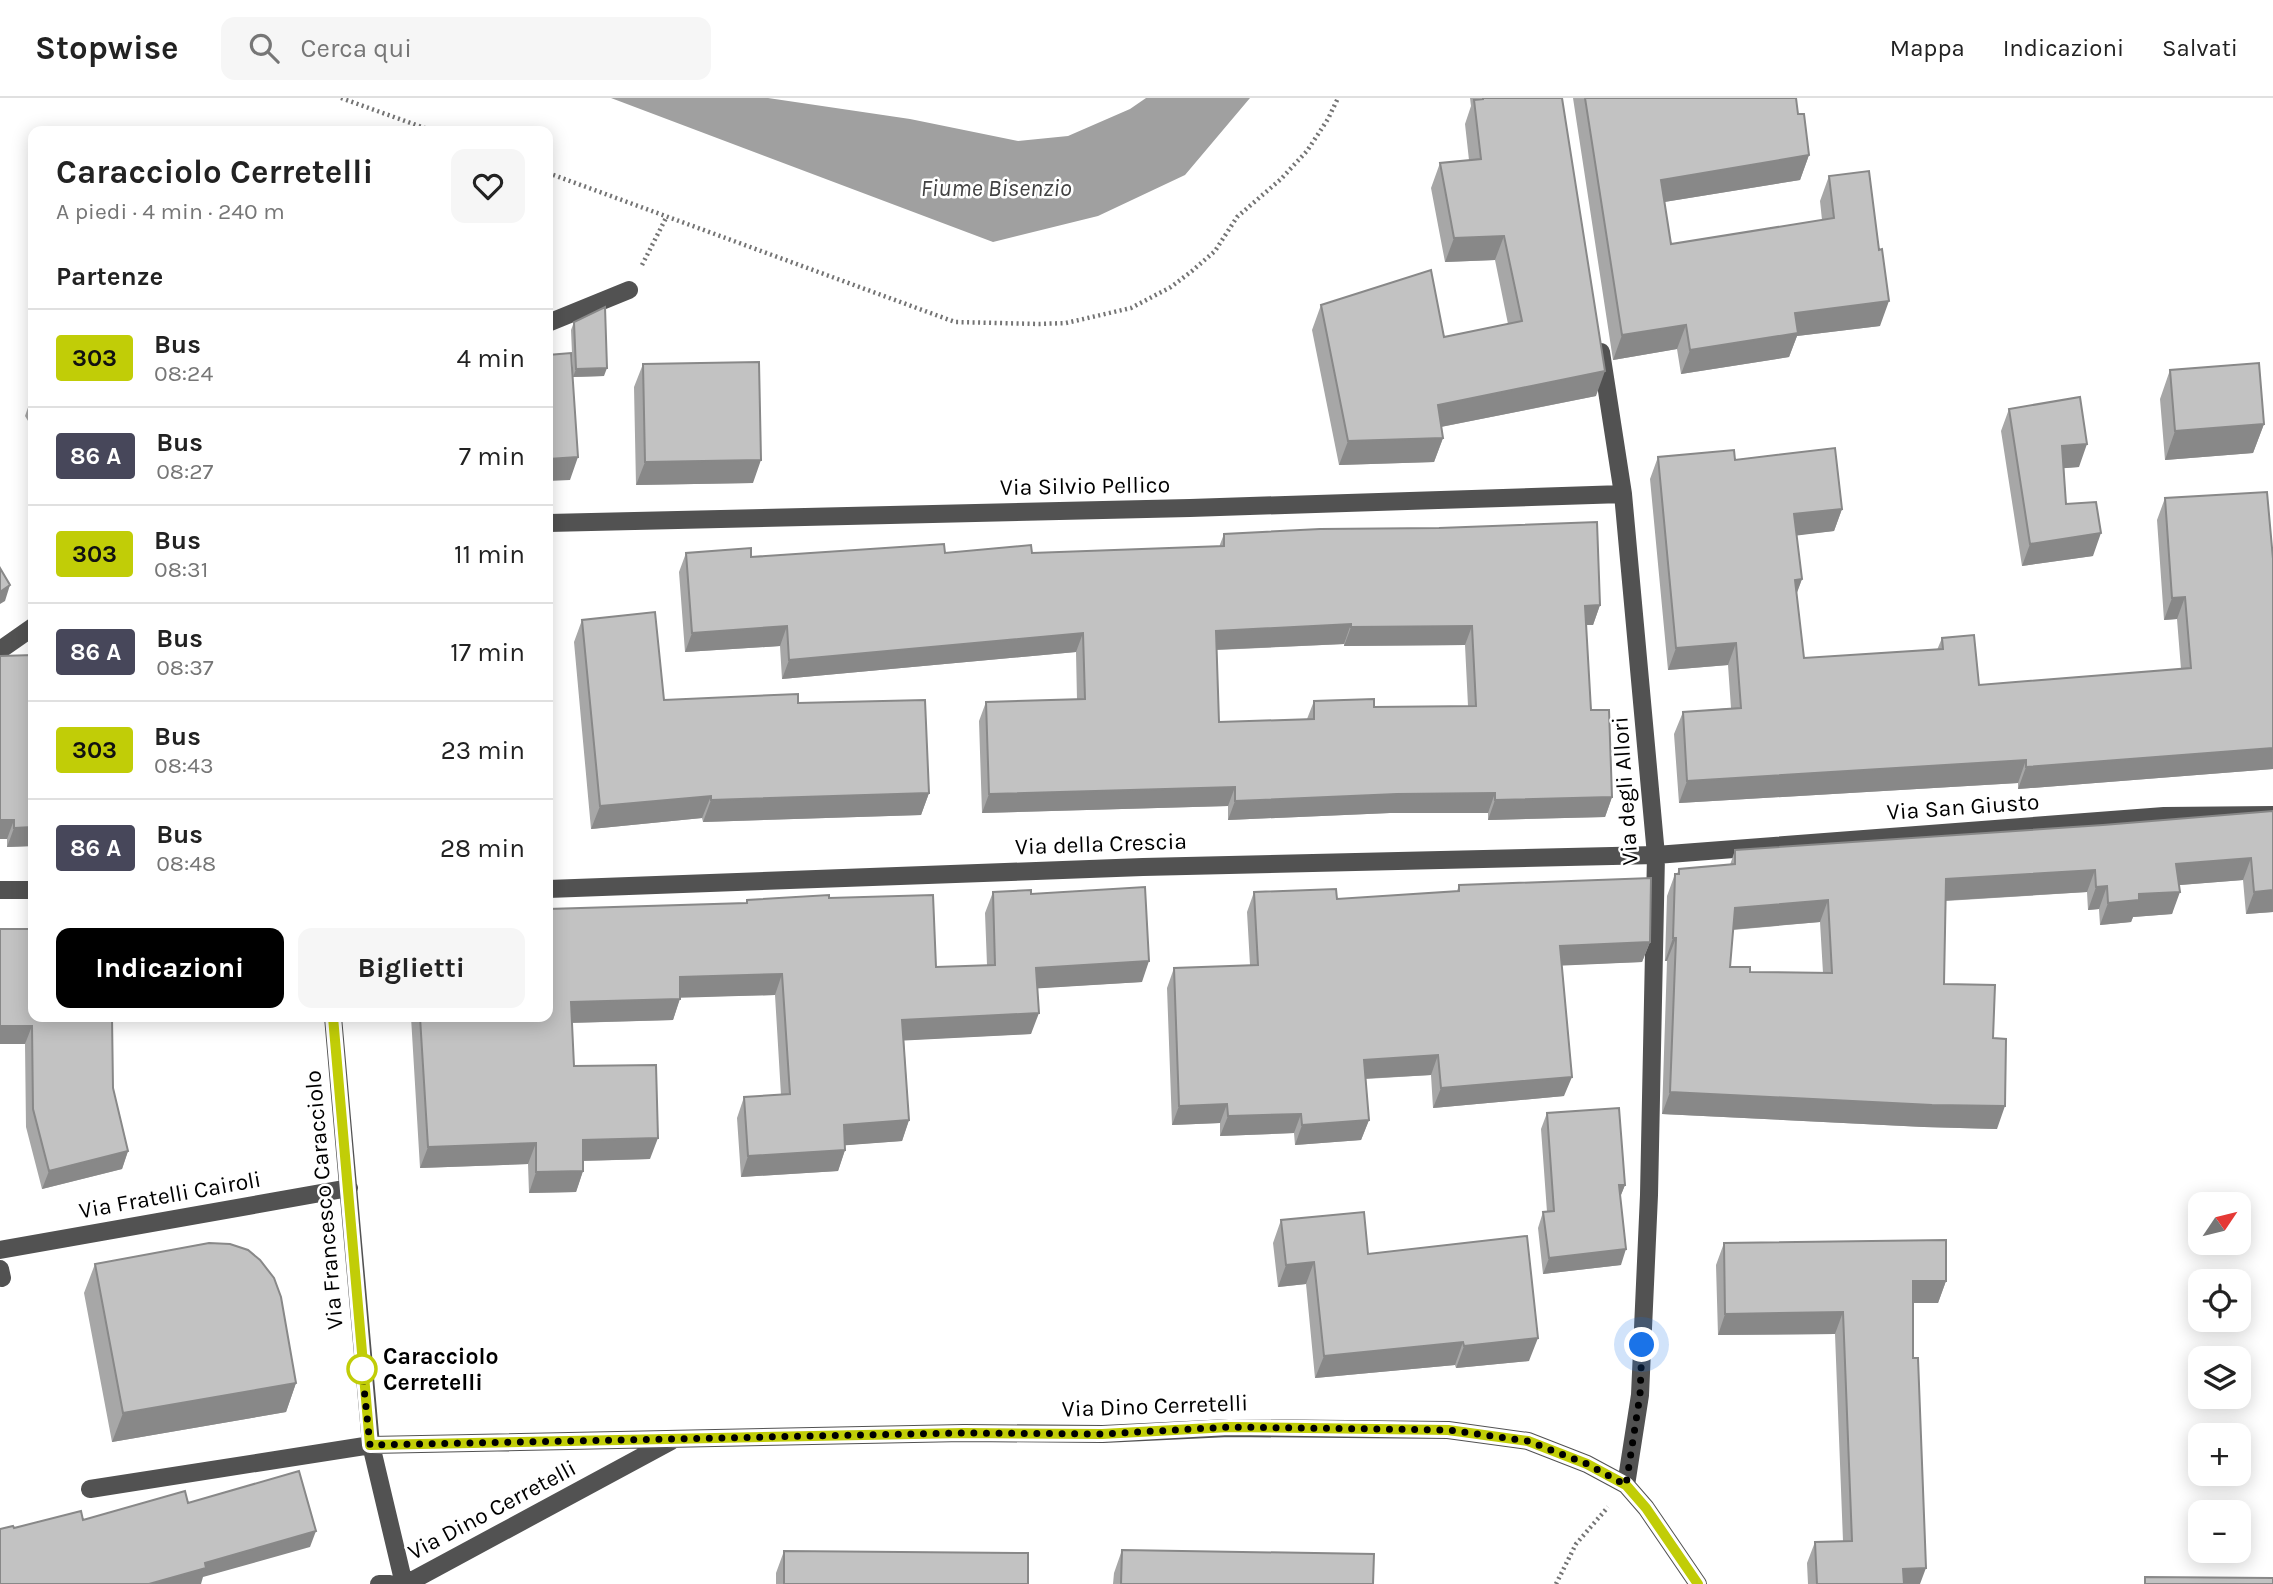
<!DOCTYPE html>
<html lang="it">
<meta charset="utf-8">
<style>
:root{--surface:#fff;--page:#f6f6f6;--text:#222;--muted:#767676;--line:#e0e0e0;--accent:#000}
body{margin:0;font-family:Karla,sans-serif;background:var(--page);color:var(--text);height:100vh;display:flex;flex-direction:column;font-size:26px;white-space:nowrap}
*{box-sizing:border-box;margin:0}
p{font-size:23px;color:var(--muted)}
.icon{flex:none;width:38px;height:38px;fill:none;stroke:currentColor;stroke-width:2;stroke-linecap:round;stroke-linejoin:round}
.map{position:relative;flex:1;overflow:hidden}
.details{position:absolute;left:28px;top:28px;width:525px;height:896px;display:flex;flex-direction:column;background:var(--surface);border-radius:14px;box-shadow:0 4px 18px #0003}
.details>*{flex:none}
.badge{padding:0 14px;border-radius:5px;font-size:24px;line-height:46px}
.needle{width:46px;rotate:55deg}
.tools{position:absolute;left:2188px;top:1094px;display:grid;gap:14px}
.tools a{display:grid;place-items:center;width:63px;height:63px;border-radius:14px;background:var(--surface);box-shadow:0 4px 18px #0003;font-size:35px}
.you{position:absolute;width:35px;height:35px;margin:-18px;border:5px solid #fff;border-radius:50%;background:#1a73e8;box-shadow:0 0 0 10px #1a73e833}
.map>.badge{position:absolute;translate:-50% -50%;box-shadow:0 0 0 4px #fff}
h2{padding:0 28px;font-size:26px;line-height:63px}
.round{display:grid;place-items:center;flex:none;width:74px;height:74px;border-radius:14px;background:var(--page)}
.headline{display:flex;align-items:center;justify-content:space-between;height:119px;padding:0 28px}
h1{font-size:33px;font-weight:700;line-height:52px}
.action{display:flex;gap:14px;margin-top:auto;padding:14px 28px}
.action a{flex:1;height:80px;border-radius:14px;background:var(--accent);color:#fff;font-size:28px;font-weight:700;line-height:80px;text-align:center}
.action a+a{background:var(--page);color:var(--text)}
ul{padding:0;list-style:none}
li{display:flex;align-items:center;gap:21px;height:98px;padding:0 28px;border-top:2px solid var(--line)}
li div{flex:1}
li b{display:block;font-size:26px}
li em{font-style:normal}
li .badge{min-width:77px;font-weight:700;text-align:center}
header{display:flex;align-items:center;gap:42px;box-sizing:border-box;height:98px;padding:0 35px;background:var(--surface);border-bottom:2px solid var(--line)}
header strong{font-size:33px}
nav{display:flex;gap:38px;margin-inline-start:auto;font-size:24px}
.search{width:490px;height:63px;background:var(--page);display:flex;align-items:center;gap:18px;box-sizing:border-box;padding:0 24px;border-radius:14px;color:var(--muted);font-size:26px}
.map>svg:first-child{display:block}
</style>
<header>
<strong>Stopwise</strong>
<div class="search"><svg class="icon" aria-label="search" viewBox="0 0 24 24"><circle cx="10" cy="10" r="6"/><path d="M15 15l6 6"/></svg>Cerca qui</div>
<nav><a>Mappa</a><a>Indicazioni</a><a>Salvati</a></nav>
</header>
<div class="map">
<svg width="2273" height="1486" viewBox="0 0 2273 1486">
<rect width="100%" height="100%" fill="#fff"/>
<!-- water -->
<path fill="#a0a0a0" d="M 611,0 L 768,0 L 910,21 L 1018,43 L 1068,38 L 1130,11 L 1146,0 L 1250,0 L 1185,77 L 1098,118 L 993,144 Z"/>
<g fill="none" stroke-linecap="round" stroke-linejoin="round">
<!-- path -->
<path stroke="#747474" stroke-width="4.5" stroke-dasharray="2 3.5" stroke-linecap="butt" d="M 341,0 L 433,33
M 548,75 L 955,224 L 1039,226 L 1066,225 L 1131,210 L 1171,189 L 1192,173 L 1215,153 L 1237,119 L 1281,81 L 1307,53 L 1328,21 L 1338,0
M 642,167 L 667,118
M 1556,1486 L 1576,1446 L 1608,1409"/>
<!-- minor -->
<path stroke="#525252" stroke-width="18" d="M 548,225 L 629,192
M 1601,254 L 1623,396 L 1656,757 L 1649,1097 L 1640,1297 L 1626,1387
M 548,425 L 1190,410 L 1623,396
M 0,552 L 33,529
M 548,791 L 1143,769 L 1656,757 L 2164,718 L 2273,717
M 0,792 L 33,792
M 333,919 L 371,1347 L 404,1486
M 0,1152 L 349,1090
M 0,1171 L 2,1180
M 90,1391 L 371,1347 L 964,1335 L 1103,1336 L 1229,1330 L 1448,1332 L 1528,1343 L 1587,1366 L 1626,1387 L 1646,1410 L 1698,1486
M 379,1486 L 390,1486
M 406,1486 L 671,1343"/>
</g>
<!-- wall -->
<path fill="#a7a7a7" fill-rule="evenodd" d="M 1470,0 L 1562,0 L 1596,298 L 1441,329 L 1443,340 L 1434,364 L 1339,367 L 1312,232 L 1321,207 L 1444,239 L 1508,226 L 1495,162 L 1445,164 L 1431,90 L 1440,65 L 1469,62 L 1465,26 L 1471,8 Z
M 1573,0 L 1796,0 L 1798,16 L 1809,57 L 1800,82 L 1664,104 L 1671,146 L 1822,122 L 1820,103 L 1829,78 L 1880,228 L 1797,238 L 1789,259 L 1681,276 L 1677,251 L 1613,262 Z
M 574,224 L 604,278 L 573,279 L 571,232 Z
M 643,266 L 753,385 L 636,387 L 634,289 Z
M 2170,272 L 2264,326 L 2253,355 L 2165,362 L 2160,301 Z
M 33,295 L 33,331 L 25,318 Z
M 2009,311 L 2079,369 L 2064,370 L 2066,406 L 2093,458 L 2022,468 L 2001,333 Z
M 1658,359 L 1735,362 L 1842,411 L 1834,433 L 1796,437 L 1802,481 L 1796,496 L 1804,560 L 1937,552 L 1942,540 L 1979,587 L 2181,571 L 2177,521 L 2164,522 L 2157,422 L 2165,400 L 2273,461 L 2273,671 L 2018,691 L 2018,685 L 1679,705 L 1674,636 L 1683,614 L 1731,610 L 1728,567 L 1668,572 L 1650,381 Z
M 1224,436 L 1600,507 L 1593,527 L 1586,527 L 1591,612 L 1612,699 L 1605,719 L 1488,722 L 1488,715 L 1390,715 L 1228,722 L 1228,708 L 982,715 L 979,623 L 986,604 L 1077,602 L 1076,554 L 782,581 L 780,548 L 685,554 L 679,474 L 686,455 L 751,459 L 945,455 L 1032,455 L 1219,449 ZM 1344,546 L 1344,548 L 1465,547 L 1468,608 L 1374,609 L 1314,603 L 1307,621 L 1219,624 L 1217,552 Z
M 582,522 L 664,602 L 798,605 L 929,695 L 921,717 L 703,724 L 702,720 L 591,731 L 574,544 Z
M 33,557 L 33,748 L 7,749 L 7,741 L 0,741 L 0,558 Z
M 2273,713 L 2273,814 L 2246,816 L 2243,782 L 2179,787 L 2172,816 L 2133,819 L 2131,824 L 2100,827 L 2099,811 L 2088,812 L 2087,794 L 1946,803 L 1944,886 L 1993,940 L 1997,1031 L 1924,1029 L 1662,1016 L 1667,863 L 1665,863 L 1667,798 L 1675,776 L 1677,776 L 1679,771 L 1730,767 L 1735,752 L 2103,727 ZM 1820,824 L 1823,875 L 1750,874 L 1730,869 L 1733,832 Z
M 1459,787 L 1650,844 L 1642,864 L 1562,867 L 1564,998 L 1433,1010 L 1431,977 L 1366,981 L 1369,1022 L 1361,1042 L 1295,1047 L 1294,1035 L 1220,1038 L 1220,1025 L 1172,1027 L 1167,890 L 1174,870 L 1250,867 L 1247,814 L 1254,794 L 1337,801 L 1457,793 Z
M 993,794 L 1031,796 L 1142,884 L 1037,890 L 1031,936 L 904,942 L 909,1022 L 902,1043 L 845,1047 L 845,1052 L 838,1073 L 741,1079 L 737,1020 L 744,999 L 781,997 L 775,897 L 680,899 L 673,922 L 572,925 L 574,968 L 650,1061 L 583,1063 L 583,1073 L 576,1094 L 529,1095 L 528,1066 L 420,1070 L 411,919 L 548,919 L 746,806 L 747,802 L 829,800 L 936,869 L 987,867 L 985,815 Z
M 31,828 L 113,990 L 128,1053 L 122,1071 L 42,1091 L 26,1029 L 25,946 Z
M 1547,1015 L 1625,1087 L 1620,1099 L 1621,1167 L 1543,1176 L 1538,1130 L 1543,1114 L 1547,1114 L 1541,1031 Z
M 1281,1122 L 1368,1156 L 1529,1263 L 1456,1270 L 1455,1267 L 1315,1280 L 1306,1186 L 1278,1189 L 1273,1145 Z
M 1724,1145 L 1946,1183 L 1938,1205 L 1913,1205 L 1913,1260 L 1920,1486 L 1808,1486 L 1807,1465 L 1815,1444 L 1843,1443 L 1835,1236 L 1718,1237 L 1716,1167 Z
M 95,1166 L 296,1285 L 286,1314 L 112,1344 L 84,1195 Z
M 1122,1452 L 1373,1486 L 1113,1486 L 1114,1475 Z
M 784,1453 L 1028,1486 L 776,1486 L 776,1475 Z"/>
<!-- shaded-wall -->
<path fill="#888" d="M 1809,57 L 1800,82 L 1652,106 L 1661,82 Z
M 1504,138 L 1495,162 L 1445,164 L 1454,140 Z
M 1889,203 L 1880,228 L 1797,238 L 1789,259 L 1681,276 L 1690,252 L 1795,215 Z
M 1686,227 L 1677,251 L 1613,262 L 1622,237 Z
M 607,270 L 604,278 L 573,279 L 576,271 Z
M 1605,273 L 1596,298 L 1430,331 L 1438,307 Z
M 2264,326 L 2253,355 L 2165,362 L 2175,333 Z
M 1443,340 L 1434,364 L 1339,367 L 1348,343 Z
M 2087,346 L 2079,369 L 2054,371 L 2062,348 Z
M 578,359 L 570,382 L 548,383 L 548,361 Z
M 761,362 L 753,385 L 636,387 L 645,364 Z
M 1842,411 L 1834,433 L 1785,439 L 1794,416 Z
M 2101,435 L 2093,458 L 2022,468 L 2030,446 Z
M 1802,481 L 1794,503 L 1795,482 Z
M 10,487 L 5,503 L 0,506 L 0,494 Z
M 2185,499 L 2177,521 L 2164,522 L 2172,500 Z
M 1600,507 L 1593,527 L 1578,527 L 1585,508 Z
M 1351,526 L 1344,546 L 1209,552 L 1216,533 Z
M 787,528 L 780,548 L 685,554 L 692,535 Z
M 1472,528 L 1465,547 L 1344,548 L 1351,529 Z
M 1083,535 L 1076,554 L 782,581 L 789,562 Z
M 1736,545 L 1728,567 L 1668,572 L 1676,550 Z
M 2273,650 L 2273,671 L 2018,691 L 2026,669 Z
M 2026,662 L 2018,685 L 1679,705 L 1687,683 Z
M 1235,689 L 1228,708 L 982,715 L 989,696 Z
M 929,695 L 921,717 L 703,724 L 711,702 Z
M 1495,695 L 1488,715 L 1390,715 L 1228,722 L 1235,703 L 1397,696 Z
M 711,698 L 702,720 L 591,731 L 600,708 Z
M 1612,699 L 1605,719 L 1488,722 L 1495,702 Z
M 0,722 L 14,722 L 7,741 L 0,741 Z
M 33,729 L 33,748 L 7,749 L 14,730 Z
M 2251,760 L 2243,782 L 2168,788 L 2176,766 Z
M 2095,772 L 2087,794 L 1938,803 L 1946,781 Z
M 2107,788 L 2099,811 L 2088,812 L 2096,789 Z
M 2273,792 L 2273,814 L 2246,816 L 2254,794 Z
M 2180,794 L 2172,816 L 2133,819 L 2131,824 L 2100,827 L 2108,805 L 2139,796 Z
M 1828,802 L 1820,824 L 1727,832 L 1735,810 Z
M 1673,840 L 1676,840 L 1667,863 L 1665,863 Z
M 1650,844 L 1642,864 L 1553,868 L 1560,848 Z
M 1149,863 L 1142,884 L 1028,891 L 1036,870 Z
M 782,876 L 775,897 L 672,900 L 680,879 Z
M 680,901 L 673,922 L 563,925 L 571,904 Z
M 1039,915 L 1031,936 L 895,943 L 902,922 Z
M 0,928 L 32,928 L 25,946 L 0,946 Z
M 1438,957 L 1431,977 L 1357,981 L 1364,962 Z
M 1572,979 L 1564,998 L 1433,1010 L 1441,990 Z
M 1670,994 L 2005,1008 L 1997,1031 L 1924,1029 L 1662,1016 Z
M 1227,1006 L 1220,1025 L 1172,1027 L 1179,1008 Z
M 1301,1016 L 1294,1035 L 1220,1038 L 1228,1018 Z
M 909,1022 L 902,1043 L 836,1048 L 844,1027 Z
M 1369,1022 L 1361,1042 L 1295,1047 L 1302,1027 Z
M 658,1040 L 650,1061 L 575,1063 L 583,1042 Z
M 536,1045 L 528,1066 L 420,1070 L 428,1049 Z
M 845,1052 L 838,1073 L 741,1079 L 748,1058 Z
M 128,1053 L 122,1071 L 42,1091 L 49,1073 Z
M 583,1073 L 576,1094 L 529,1095 L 536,1074 Z
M 1619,1087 L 1625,1087 L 1619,1102 Z
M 1626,1151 L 1621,1167 L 1543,1176 L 1549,1160 Z
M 1314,1164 L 1306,1186 L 1278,1189 L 1286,1167 Z
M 1913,1183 L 1946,1183 L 1938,1205 L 1905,1205 Z
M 1843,1214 L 1835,1236 L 1718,1237 L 1725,1216 Z
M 1538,1240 L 1529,1263 L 1456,1270 L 1464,1248 Z
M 1463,1244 L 1455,1267 L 1315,1280 L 1324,1258 Z
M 296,1285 L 286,1314 L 112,1344 L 123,1315 Z
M 316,1433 L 310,1449 L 203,1479 L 201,1486 L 149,1486 L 205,1465 Z
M 1926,1470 L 1920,1486 L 1898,1486 L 1903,1471 Z"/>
<!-- building -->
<path fill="#c2c2c2" stroke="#888" stroke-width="2" fill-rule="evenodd" d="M 1483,0 L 1562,0 L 1605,273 L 1438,307 L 1443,340 L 1348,343 L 1321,207 L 1431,172 L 1444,239 L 1522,223 L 1504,138 L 1454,140 L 1440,65 L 1481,61 L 1474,2 L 1483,1 Z
M 1585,0 L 1796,0 L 1798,16 L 1804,16 L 1809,57 L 1661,82 L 1671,146 L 1834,120 L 1829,78 L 1869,73 L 1879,152 L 1882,151 L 1889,203 L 1795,215 L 1798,235 L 1690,252 L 1686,227 L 1622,237 Z
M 605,209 L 607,270 L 576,271 L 574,224 Z
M 571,255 L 578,359 L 548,361 L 548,257 Z
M 759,264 L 761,362 L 645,364 L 643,266 Z
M 2259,265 L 2264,326 L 2175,333 L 2170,272 Z
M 2080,299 L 2087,346 L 2062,348 L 2066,406 L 2096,404 L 2101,435 L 2030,446 L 2009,311 Z
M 1835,350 L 1842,411 L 1794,416 L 1802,481 L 1795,482 L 1804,560 L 1943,551 L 1942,540 L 1974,537 L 1979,587 L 2191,570 L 2185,499 L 2172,500 L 2165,400 L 2267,394 L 2273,461 L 2273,650 L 2026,669 L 2026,662 L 1687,683 L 1683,614 L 1741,610 L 1736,545 L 1676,550 L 1658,359 L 1734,352 L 1735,362 Z
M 1597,424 L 1600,507 L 1585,508 L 1591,612 L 1609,612 L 1612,699 L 1495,702 L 1495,695 L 1397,696 L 1235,703 L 1235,689 L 989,696 L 986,604 L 1085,601 L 1083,535 L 789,562 L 787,528 L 692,535 L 686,455 L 751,450 L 751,459 L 944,446 L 945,455 L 1031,447 L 1032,455 L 1224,448 L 1224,436 L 1320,431 L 1439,430 ZM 1351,526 L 1351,529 L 1472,528 L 1476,608 L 1374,609 L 1374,601 L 1314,603 L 1314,621 L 1219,624 L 1216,533 Z
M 0,470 L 10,487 L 0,494 Z
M 655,514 L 664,602 L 798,596 L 798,605 L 925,602 L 929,695 L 711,702 L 711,698 L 600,708 L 582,522 Z
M 33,557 L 33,729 L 14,730 L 14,722 L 0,722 L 0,558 Z
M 2273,713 L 2273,792 L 2254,794 L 2251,760 L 2176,766 L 2180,794 L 2139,796 L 2139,802 L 2108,805 L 2107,788 L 2096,789 L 2095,772 L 1946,781 L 1944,886 L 1995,887 L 1993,940 L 2006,941 L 2005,1008 L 1932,1007 L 1670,994 L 1676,840 L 1673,840 L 1675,776 L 1679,776 L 1679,771 L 1735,766 L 1735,752 L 2103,727 ZM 1828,802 L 1832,875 L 1750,874 L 1750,869 L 1730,869 L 1735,810 Z
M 1651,780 L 1650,844 L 1560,848 L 1572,979 L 1441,990 L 1438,957 L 1364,962 L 1369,1022 L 1302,1027 L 1301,1016 L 1228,1018 L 1227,1006 L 1179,1008 L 1174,870 L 1258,867 L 1254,794 L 1336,791 L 1337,801 L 1459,793 L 1459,787 Z
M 1145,789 L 1149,863 L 1036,870 L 1039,915 L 902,922 L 909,1022 L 844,1027 L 845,1052 L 748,1058 L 744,999 L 790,996 L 782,876 L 680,879 L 680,901 L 571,904 L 574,968 L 656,967 L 658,1040 L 583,1042 L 583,1073 L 536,1074 L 536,1045 L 428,1049 L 420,919 L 548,919 L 548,811 L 747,805 L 747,802 L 829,797 L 829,800 L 933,797 L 936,869 L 995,867 L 993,794 L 1031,792 L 1031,796 Z
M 31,828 L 33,828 L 33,919 L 112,919 L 113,990 L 128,1053 L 49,1073 L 33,1011 L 32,928 L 0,928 L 0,831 L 31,831 Z
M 1619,1010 L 1625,1087 L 1619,1087 L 1626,1151 L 1549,1160 L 1543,1114 L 1554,1113 L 1547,1015 Z
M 1364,1114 L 1368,1156 L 1527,1138 L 1538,1240 L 1464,1248 L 1463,1244 L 1324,1258 L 1314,1164 L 1286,1167 L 1281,1122 Z
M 1946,1142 L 1946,1183 L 1913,1183 L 1913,1260 L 1918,1260 L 1926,1470 L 1903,1471 L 1904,1486 L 1817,1486 L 1815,1444 L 1852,1443 L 1843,1214 L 1725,1216 L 1724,1145 Z
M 209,1145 L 230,1146 L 248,1152 L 260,1162 L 274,1180 L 281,1199 L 296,1285 L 123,1315 L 95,1166 Z
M 299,1373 L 316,1433 L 205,1465 L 206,1470 L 149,1486 L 0,1486 L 0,1431 L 13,1428 L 14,1430 L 81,1413 L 83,1422 L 185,1393 L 188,1405 Z
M 1122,1452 L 1374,1456 L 1373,1486 L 1121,1486 Z
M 784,1453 L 1028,1455 L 1028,1486 L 784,1486 Z
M 2145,1479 L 2273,1480 L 2273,1486 L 2145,1486 Z"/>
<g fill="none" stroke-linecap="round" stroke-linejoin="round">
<defs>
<path id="line" d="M 333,919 L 370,1347 L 964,1335 L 1102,1336 L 1229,1329 L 1448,1332 L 1528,1343 L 1587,1366 L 1626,1387 L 1646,1410 L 1698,1486"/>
</defs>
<!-- line casing -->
<use href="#line" stroke="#fff" stroke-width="16"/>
<!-- line -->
<use href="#line" stroke="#c1cd07" stroke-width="10"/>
<!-- walk -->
<path stroke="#000" stroke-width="7" stroke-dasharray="0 12.6" d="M 362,1271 L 370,1347 L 964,1335 L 1102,1336 L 1229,1329 L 1448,1332 L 1528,1343 L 1587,1366 L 1626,1387 L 1640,1297 L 1642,1247"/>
</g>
<!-- markers -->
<circle fill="#fff" stroke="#c1cd07" stroke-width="3.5" cx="362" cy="1271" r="14"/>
<g text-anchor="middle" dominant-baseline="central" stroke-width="5" stroke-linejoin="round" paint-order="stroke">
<!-- street labels -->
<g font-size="23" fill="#000" stroke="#fff">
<text transform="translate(1085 388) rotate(-1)">Via Silvio Pellico</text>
<text transform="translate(1625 693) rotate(-94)">Via degli Allori</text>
<text transform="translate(1963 709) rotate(-4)">Via San Giusto</text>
<text transform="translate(1101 746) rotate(-2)">Via della Crescia</text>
<text transform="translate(170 1097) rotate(-10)">Via Fratelli Cairoli</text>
<text transform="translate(324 1102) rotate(-95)">Via Francesco Caracciolo</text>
<text transform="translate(1155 1308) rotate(-2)">Via Dino Cerretelli</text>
<text transform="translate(492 1412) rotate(-28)">Via Dino Cerretelli</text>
</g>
<!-- stop labels -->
<g font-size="23" font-weight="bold" fill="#000" stroke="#fff" text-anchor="start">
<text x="383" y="1258">Caracciolo<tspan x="383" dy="26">Cerretelli</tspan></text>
</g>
<!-- water labels -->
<g font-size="24" font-style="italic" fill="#414141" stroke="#fff">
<text x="996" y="90">Fiume Bisenzio</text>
</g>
</g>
</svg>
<div class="tools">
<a><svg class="needle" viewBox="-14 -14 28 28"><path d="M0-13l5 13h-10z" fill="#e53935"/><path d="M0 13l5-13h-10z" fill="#767676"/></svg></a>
<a><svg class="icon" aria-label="locate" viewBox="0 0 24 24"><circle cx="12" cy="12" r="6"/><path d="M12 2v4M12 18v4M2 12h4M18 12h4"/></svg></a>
<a><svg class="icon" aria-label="layers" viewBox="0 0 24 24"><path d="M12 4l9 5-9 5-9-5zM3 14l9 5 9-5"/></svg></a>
<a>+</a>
<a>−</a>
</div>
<div class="you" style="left:1642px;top:1247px"></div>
<section class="details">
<div class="headline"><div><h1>Caracciolo Cerretelli</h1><p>A piedi · 4 min · 240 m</p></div><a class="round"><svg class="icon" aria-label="heart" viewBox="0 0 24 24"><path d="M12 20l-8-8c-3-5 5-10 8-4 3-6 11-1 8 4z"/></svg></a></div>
<h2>Partenze</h2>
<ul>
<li><span class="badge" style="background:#c1cd07;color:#111">303</span><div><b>Bus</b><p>08:24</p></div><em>4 min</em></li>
<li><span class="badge" style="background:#47475a;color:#fff">86 A</span><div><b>Bus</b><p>08:27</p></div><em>7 min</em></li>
<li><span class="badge" style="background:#c1cd07;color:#111">303</span><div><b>Bus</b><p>08:31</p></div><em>11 min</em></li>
<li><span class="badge" style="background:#47475a;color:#fff">86 A</span><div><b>Bus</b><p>08:37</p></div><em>17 min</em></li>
<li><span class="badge" style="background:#c1cd07;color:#111">303</span><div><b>Bus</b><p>08:43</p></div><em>23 min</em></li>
<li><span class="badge" style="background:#47475a;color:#fff">86 A</span><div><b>Bus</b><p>08:48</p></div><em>28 min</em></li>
</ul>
<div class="action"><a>Indicazioni</a><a>Biglietti</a></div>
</section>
</div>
